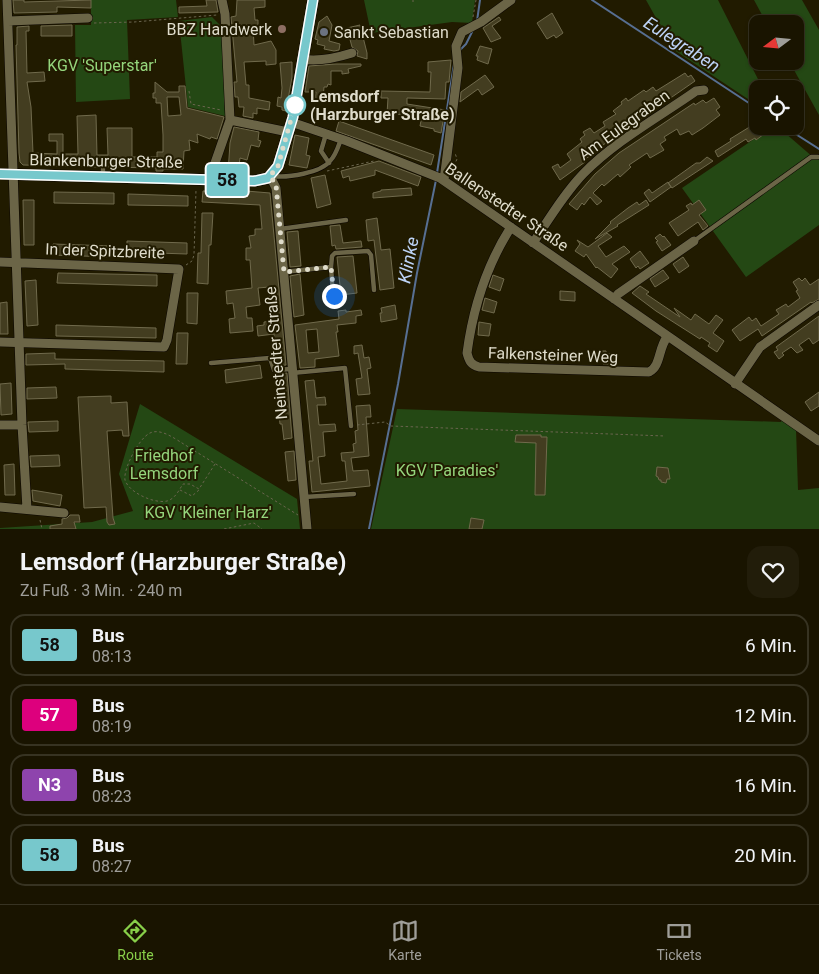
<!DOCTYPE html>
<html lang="de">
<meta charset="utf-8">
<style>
:root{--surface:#191400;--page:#221d0a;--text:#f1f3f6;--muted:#9f9e99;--line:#373322;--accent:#88cf49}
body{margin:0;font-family:Roboto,sans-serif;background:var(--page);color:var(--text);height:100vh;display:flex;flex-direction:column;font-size:19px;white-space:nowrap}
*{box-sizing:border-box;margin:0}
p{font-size:16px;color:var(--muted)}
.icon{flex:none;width:28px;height:28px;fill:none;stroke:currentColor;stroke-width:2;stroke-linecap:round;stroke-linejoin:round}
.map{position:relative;height:529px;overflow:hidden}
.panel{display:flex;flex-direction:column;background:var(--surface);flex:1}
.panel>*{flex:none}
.badge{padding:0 10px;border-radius:4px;font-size:18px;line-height:32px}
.needle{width:32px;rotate:254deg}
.tools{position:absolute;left:749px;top:15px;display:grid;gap:10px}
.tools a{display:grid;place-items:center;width:55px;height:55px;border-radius:10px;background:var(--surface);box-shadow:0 1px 4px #0004,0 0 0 1px var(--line);font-size:25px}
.you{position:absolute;width:25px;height:25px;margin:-12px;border:4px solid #fff;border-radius:50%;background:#1a73e8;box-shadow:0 0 0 8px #1a73e833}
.map>.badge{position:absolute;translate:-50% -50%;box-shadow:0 0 0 2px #fff}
.round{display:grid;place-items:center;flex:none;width:52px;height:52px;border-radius:15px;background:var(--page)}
.headline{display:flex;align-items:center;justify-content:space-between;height:85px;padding:0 20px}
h1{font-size:24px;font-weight:700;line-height:38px}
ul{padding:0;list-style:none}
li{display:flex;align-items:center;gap:15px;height:62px;margin:0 10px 8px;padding:0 10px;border:2px solid var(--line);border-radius:15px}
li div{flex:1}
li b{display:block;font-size:19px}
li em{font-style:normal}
li .badge{min-width:55px;font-weight:700;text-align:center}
.dock{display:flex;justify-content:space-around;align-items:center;height:70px;border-top:1px solid var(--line);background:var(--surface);font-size:14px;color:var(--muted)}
.dock a{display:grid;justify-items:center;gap:2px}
.dock .current{color:var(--accent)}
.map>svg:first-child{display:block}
</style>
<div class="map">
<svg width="819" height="529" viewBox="0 0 819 529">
<rect width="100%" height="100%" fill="#211b00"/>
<!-- green -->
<path fill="#244814" d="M 91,0 L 176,0 L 178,17 L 127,20 L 130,99 L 76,102 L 75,25 L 91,25 Z
M 364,0 L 475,0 L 472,23 L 452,22 L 371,33 Z
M 646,0 L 718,0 L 763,89 L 758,89 L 757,105 L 674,50 Z
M 754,0 L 802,0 L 819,30 L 819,115 L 789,61 L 795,61 L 795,24 L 767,24 Z
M 212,17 L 222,27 L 225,116 L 188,107 L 179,21 Z
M 773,126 L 777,126 L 814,158 L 819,158 L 819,225 L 746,277 L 682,188 Z
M 140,404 L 297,499 L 300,529 L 0,529 L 0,528 L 92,522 L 133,511 L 119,474 Z
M 397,409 L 781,422 L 782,419 L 796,429 L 798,490 L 819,488 L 819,529 L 371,529 Z"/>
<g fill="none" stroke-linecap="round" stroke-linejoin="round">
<!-- stream -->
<path stroke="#576f92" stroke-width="2" d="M 592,0 L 758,109
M 477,21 L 480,0
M 459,51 L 466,44 L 473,30
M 783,126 L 819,149
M 437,173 L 454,64
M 369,529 L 398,384 L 417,273 L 436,180"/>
</g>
<!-- building -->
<path fill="#433d20" stroke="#706a4c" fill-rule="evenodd" d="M 13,0 L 24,0 L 24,2 L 91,0 L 91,8 L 57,7 L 57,12 L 14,13 Z
M 206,0 L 216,0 L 218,12 L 179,13 L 179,7 L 207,6 Z
M 237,0 L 265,0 L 265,7 L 254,8 L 255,20 L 258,20 L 258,26 L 253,26 L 254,45 L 271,41 L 276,50 L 276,64 L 266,65 L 266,61 L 244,62 L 246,85 L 249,85 L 249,98 L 270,102 L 269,110 L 257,108 L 257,114 L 253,113 L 253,118 L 243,116 L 244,107 L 239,107 L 238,97 L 235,97 L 234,82 L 237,82 L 231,17 L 236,16 Z
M 552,13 L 563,33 L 556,38 L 554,35 L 547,39 L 537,23 Z
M 327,16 L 332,25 L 329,41 L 340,44 L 339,50 L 334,51 L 324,49 L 325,46 L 317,44 L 318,40 L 315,39 L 319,22 Z
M 499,17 L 501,20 L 492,26 L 501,38 L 491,42 L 483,28 Z
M 72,25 L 72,36 L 41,36 L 41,26 Z
M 360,25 L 367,53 L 367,59 L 357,56 L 358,51 L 352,47 L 347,28 Z
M 29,26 L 29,31 L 26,31 L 27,73 L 44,72 L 45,81 L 27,82 L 31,107 L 33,153 L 57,154 L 57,141 L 49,141 L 49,134 L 63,134 L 63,154 L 78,154 L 77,116 L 96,115 L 97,155 L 108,155 L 107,128 L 132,128 L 132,157 L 157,157 L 157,152 L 163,152 L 163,135 L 161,103 L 156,103 L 156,98 L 153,98 L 153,93 L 155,93 L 155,82 L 167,92 L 179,92 L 179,86 L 185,86 L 187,108 L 224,117 L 217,139 L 211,137 L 210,139 L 197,134 L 198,143 L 189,140 L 190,150 L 184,151 L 183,169 L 163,169 L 163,171 L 156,171 L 156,168 L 107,167 L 103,163 L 99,167 L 23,165 L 20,162 L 19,153 L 16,45 L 17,45 L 17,27 ZM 167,97 L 179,97 L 181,115 L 168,116 Z
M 480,46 L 492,49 L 488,64 L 477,60 L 478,56 L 476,56 Z
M 451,60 L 449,82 L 446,82 L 445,99 L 407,98 L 407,104 L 445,110 L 441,133 L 434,131 L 434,129 L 420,126 L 422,115 L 387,114 L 388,98 L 381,98 L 381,91 L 430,92 L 431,72 L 428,72 L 428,62 Z
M 292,62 L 292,77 L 286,111 L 282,110 L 282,107 L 277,106 L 278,97 L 281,98 L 282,88 L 280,63 Z
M 336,64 L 361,64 L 361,66 L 348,69 L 349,73 L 342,74 L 342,71 L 331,71 L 331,85 L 328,84 L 327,87 L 324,87 L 323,98 L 320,101 L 315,100 L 316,92 L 305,92 L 309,66 Z
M 685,73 L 688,77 L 691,75 L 695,81 L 590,154 L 591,155 L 584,160 L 585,162 L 560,180 L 552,167 L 558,164 L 560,168 L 571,160 L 567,154 L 582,142 L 580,139 L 585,135 L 583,132 L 590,128 L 594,133 L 605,126 L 603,122 L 616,114 L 613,111 L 622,104 L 621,102 L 626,98 L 628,101 L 644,90 L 646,92 L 653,87 L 656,91 Z
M 485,75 L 494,87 L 482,95 L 478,89 L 460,102 L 461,92 Z
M 714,98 L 720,107 L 716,110 L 720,115 L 703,128 L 692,135 L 689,131 L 680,135 L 677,129 L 664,137 L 666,140 L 660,144 L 664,150 L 650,158 L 647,153 L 629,165 L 631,167 L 620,177 L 618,174 L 604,186 L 602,184 L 593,193 L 602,201 L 597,205 L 590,197 L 584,205 L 582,203 L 577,210 L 569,204 L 595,174 L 619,153 L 694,103 L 695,105 L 703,100 L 706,103 Z
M 339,121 L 434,155 L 431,165 L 336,131 Z
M 756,123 L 758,126 L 775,126 L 756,140 L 755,138 L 748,142 L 746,139 L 718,157 L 715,151 L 731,141 L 730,139 Z
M 234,127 L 259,132 L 258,140 L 261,141 L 259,147 L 251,145 L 247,160 L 240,158 L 238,173 L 228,173 L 230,143 Z
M 295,135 L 309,138 L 306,155 L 310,156 L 307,168 L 289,165 Z
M 707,157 L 713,161 L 672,188 L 668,183 L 696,163 L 700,163 Z
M 379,161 L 421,177 L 418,186 L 375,170 L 375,175 L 350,181 L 349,176 L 343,178 L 341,171 Z
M 325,175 L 331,204 L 317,208 L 311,178 Z
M 668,182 L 671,187 L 650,202 L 644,193 L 649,189 L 652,193 Z
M 411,188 L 412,195 L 373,198 L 373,193 L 381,191 L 381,190 Z
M 203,191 L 246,191 L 270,193 L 286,365 L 277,366 L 274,334 L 258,336 L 257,326 L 264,325 L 264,322 L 272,321 L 269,287 L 258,288 L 260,305 L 246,307 L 247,318 L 252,318 L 253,331 L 230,333 L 229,319 L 235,318 L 233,303 L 227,304 L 226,291 L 252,288 L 250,260 L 246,260 L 246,248 L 251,248 L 249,236 L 255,235 L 255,229 L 262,229 L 260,205 L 202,202 Z
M 54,192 L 114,193 L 114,204 L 54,203 Z
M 128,194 L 188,196 L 188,206 L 128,205 Z
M 23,200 L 34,200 L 34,245 L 24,245 Z
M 646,200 L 649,205 L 622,222 L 617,225 L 618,226 L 595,239 L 611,223 L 610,222 L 628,208 L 637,202 L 639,205 Z
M 699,200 L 706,210 L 699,215 L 708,226 L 703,230 L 698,222 L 678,236 L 669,223 L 689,210 L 686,206 L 691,203 L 692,205 Z
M 202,213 L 213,213 L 211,245 L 209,245 L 208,284 L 197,283 L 198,253 L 201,253 Z
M 377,218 L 381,250 L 390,249 L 394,288 L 380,290 L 374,240 L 368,241 L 366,220 Z
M 340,225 L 343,243 L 361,241 L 362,247 L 336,249 L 335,245 L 332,246 L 330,226 Z
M 298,231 L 301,266 L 290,267 L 287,232 Z
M 607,233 L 612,237 L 598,246 L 606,257 L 624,246 L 630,252 L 612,264 L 618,269 L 611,278 L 597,267 L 596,268 L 586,254 L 584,257 L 575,251 L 580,244 L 577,240 L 588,247 Z
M 660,234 L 663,237 L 664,236 L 671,245 L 662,251 L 656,242 L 658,241 L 655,238 Z
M 127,241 L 187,243 L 187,254 L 127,252 Z
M 53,244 L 112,246 L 112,257 L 52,255 Z
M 640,251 L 649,263 L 640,269 L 638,266 L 636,268 L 630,259 Z
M 353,256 L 357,293 L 341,295 L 337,257 Z
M 683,257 L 689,266 L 679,273 L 673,264 Z
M 663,270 L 669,278 L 655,287 L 650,279 Z
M 58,273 L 157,275 L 157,286 L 57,283 Z
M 300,274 L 304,315 L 294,317 L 290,276 Z
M 493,275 L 504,279 L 500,291 L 489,287 Z
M 799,278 L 802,281 L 805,278 L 810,285 L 819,279 L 819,299 L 812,303 L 811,302 L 762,336 L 758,329 L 740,341 L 732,330 L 749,317 L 752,321 L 756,318 L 761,326 L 779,314 L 776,310 L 786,304 L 788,307 L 800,298 L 796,291 L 798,290 L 793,282 Z
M 36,280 L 38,325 L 27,326 L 25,281 Z
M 640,286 L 649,292 L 646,294 L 680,317 L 674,308 L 691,320 L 695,314 L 709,324 L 716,315 L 723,320 L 713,333 L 724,341 L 717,352 L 708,346 L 710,343 L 701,337 L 700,339 L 656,311 L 632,293 Z
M 560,291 L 575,292 L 575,301 L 560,300 Z
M 187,293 L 198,293 L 197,324 L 187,323 Z
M 485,298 L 497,302 L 494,313 L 482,310 Z
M 7,302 L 8,334 L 0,334 L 0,303 Z
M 395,305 L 397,319 L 381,322 L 380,313 L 382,313 L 381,308 Z
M 346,310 L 346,312 L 361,310 L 362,315 L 356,316 L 356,323 L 337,325 L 338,332 L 336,332 L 339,356 L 315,359 L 315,367 L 300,368 L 295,325 L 339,319 L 338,311 ZM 317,329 L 319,352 L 308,353 L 306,330 Z
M 819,316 L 819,340 L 813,344 L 809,338 L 799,345 L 803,350 L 797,353 L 791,347 L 782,353 L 784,355 L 779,359 L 774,352 L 778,350 L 776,347 Z
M 479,322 L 491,324 L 489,336 L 478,335 Z
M 56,325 L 156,328 L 156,338 L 56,336 Z
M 177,333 L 188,333 L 187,364 L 176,364 Z
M 362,345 L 364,358 L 369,357 L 371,368 L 367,369 L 370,394 L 358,395 L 356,379 L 362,378 L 358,353 L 354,354 L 354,346 Z
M 599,351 L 606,351 L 606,354 L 613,354 L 613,364 L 603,364 L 603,361 L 600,361 Z
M 55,353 L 55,359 L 164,361 L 164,372 L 65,369 L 65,364 L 26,365 L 26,354 Z
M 260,365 L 262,378 L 226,383 L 225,370 Z
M 287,373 L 292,438 L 285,439 L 284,440 L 282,424 L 280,424 L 279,414 L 281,414 L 277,374 Z
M 314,380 L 316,398 L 325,397 L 326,405 L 317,405 L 319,425 L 335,424 L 336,431 L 323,432 L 325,456 L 318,457 L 321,484 L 347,481 L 345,461 L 342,461 L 341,453 L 354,452 L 353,444 L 356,443 L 355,431 L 358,430 L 356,406 L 370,405 L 371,417 L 366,417 L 369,456 L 351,458 L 353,471 L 368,470 L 370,486 L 312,492 L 309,461 L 313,461 L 305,381 Z
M 11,383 L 12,414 L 1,415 L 0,384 Z
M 56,387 L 57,398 L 27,399 L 27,388 Z
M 819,392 L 819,406 L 811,411 L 805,402 Z
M 111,396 L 111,403 L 127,402 L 129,436 L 123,436 L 122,430 L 107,431 L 113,518 L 115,524 L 109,525 L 107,522 L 106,507 L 84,508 L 78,397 Z
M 58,421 L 58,431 L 29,432 L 28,422 Z
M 516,435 L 541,435 L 541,437 L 547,437 L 545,495 L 535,495 L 536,443 L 515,442 Z
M 294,451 L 296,480 L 288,481 L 285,452 Z
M 59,455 L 60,466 L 31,467 L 30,456 Z
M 14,464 L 15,495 L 5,495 L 4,465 Z
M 657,467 L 668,468 L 670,479 L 667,479 L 666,483 L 661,482 L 661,480 L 659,480 L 658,477 L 656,476 Z
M 32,490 L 62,495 L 60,506 L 33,501 Z
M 70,515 L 79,515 L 80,522 L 74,522 L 76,529 L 50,529 L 50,526 L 62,524 L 62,519 L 67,518 Z
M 471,518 L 484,520 L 482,529 L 469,529 Z"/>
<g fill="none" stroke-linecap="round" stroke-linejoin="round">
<defs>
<path id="lane" d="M 326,134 L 321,151 L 329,163
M 103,175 L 103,167
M 273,176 C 287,178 321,173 330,161 C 336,155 338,147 341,139
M 280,229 L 346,220
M 694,241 L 811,157 L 818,157
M 331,267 L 333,296
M 283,272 L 331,267 L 332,256 L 335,253 L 368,251 L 371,255 L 374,290
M 211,363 L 270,358 L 274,370 L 292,369
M 292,373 L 345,368 L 351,426
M 304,497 L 354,494"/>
<path id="street" d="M 7,0 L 22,425 L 27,509
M 8,21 L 88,18
M 302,59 C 318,62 336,58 352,53
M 230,120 L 288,132
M 291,122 L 347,141 L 440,178 L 819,441
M 270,176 L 276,188 L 307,529
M 209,180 L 230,120 L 225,14 L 222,0
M 444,180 L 458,68 L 456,46 L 462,32 L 481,22 L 511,0
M 511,227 C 486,266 473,308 467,353 C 469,361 471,365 479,367 L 649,372 C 661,366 658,349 667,337
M 533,243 C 549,219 564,194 583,174 C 615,141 659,117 696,91 L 704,90
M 0,262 L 179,269 L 167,340 L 164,347 L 0,342
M 614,299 L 618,294 L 694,241
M 735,384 L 760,347 L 819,305
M 0,425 L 22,425
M 0,507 L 64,513"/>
<path id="secondary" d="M 0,174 L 254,181 L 269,178 L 278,166 L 293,117 L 313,0"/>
</defs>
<!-- lane casing -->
<use href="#lane" stroke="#0b0600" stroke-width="5.5"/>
<!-- street casing -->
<use href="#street" stroke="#0b0600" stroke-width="10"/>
<!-- secondary casing -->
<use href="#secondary" stroke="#0b0600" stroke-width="12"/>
<!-- path -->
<path stroke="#6a654e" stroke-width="1" stroke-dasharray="2.5 2.5" stroke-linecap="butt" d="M 413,0 L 413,2
M 473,17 L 476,0
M 94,23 L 134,22 L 217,15
M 189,91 L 191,104 L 221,110
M 454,166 L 457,159 L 455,153
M 327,171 L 374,161
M 186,265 L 192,261 L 194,255 L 196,190
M 357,425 L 385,422 L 391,426 L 665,436
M 215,464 L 199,489 L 190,484 L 183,484 C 179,490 175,499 167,501 C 155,504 129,493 125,480 C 123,469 139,438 150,433 C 160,428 174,438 182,443 L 298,515
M 180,490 L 192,496 L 199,490
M 40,520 L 42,529
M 224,529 L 254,523 L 262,529"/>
<!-- lane -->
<use href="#lane" stroke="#6b6547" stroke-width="4.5"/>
<!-- street -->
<use href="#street" stroke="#6b6547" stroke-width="9"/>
<!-- secondary -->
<use href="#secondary" stroke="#6b6547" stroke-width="11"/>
</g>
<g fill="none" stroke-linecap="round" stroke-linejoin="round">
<defs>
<path id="line" d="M 0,174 L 254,181 L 268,178 L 278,166 L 293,117 L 313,0"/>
</defs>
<!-- line casing -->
<use href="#line" stroke="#fff" stroke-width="11"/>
<!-- line -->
<use href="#line" stroke="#77c8cc" stroke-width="8"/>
<!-- walk -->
<path stroke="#dfdccb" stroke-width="5" stroke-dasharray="0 9" d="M 295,105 L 278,166 L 270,176 L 276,185 L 284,272 L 331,267 L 334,296"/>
</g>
<!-- markers -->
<circle fill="#8d6e63" stroke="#211b00" stroke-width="2" cx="282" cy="29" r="5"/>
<circle fill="#6b7280" stroke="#211b00" stroke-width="2" cx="324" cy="32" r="5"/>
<circle fill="#fff" stroke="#77c8cc" stroke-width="2.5" cx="295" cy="105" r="10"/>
<g text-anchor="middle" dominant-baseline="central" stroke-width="4" stroke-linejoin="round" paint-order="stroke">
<!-- poi labels -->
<g font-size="16" fill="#dfdccb" stroke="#211b00" text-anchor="end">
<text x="272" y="29">BBZ Handwerk</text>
<text x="334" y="32" text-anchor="start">Sankt Sebastian</text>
</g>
<!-- park labels -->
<g font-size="16" fill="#95d67c" stroke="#211b00">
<text x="102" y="65">KGV 'Superstar'</text>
<text x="164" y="455">Friedhof<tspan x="164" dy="18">Lemsdorf</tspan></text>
<text x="447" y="470">KGV 'Paradies'</text>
<text x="208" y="512">KGV 'Kleiner Harz'</text>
</g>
<!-- stop labels -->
<g font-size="16" font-weight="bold" fill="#dfdccb" stroke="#211b00" text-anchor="start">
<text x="310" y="96">Lemsdorf<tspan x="310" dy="18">(Harzburger Straße)</tspan></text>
</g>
<!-- street labels -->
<g font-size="16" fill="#dfdccb" stroke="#211b00">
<text transform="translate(624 125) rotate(-36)">Am Eulegraben</text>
<text transform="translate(106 161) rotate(1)">Blankenburger Straße</text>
<text transform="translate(507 207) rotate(34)">Ballenstedter Straße</text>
<text transform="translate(105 251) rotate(2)">In der Spitzbreite</text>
<text transform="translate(276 353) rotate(-95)">Neinstedter Straße</text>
<text transform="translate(553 355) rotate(2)">Falkensteiner Weg</text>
</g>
<!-- water labels -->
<g font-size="18" font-style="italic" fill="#bdd3f6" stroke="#211b00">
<text transform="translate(682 44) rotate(33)">Eulegraben</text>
<text transform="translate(408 260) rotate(-79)">Klinke</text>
</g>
</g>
</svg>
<div class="tools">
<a><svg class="needle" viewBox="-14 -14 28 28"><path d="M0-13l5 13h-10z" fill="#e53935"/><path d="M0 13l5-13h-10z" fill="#9f9e99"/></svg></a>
<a><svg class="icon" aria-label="locate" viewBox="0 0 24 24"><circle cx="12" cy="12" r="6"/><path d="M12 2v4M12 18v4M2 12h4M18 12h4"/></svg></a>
</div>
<div class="you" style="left:334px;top:296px"></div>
<b class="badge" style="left:227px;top:180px;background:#77c8cc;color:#111">58</b>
</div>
<section class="panel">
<div class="headline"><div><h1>Lemsdorf (Harzburger Straße)</h1><p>Zu Fuß · 3 Min. · 240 m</p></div><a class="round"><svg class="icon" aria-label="heart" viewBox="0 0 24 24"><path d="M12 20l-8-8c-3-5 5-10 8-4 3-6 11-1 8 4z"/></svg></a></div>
<ul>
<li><span class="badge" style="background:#77c8cc;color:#111">58</span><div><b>Bus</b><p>08:13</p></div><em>6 Min.</em></li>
<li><span class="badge" style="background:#dd007d;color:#fff">57</span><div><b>Bus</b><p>08:19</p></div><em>12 Min.</em></li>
<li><span class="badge" style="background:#8e44ad;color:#fff">N3</span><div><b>Bus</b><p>08:23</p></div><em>16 Min.</em></li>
<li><span class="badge" style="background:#77c8cc;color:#111">58</span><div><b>Bus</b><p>08:27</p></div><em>20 Min.</em></li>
</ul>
</section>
<nav class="dock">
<a class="current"><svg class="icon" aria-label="directions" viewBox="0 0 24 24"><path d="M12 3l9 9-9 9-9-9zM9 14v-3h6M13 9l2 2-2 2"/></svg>Route</a>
<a><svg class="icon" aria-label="map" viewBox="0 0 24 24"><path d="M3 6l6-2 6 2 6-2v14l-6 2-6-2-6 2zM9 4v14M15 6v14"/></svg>Karte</a>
<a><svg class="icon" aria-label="tickets" viewBox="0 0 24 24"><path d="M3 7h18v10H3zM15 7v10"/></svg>Tickets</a>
</nav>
